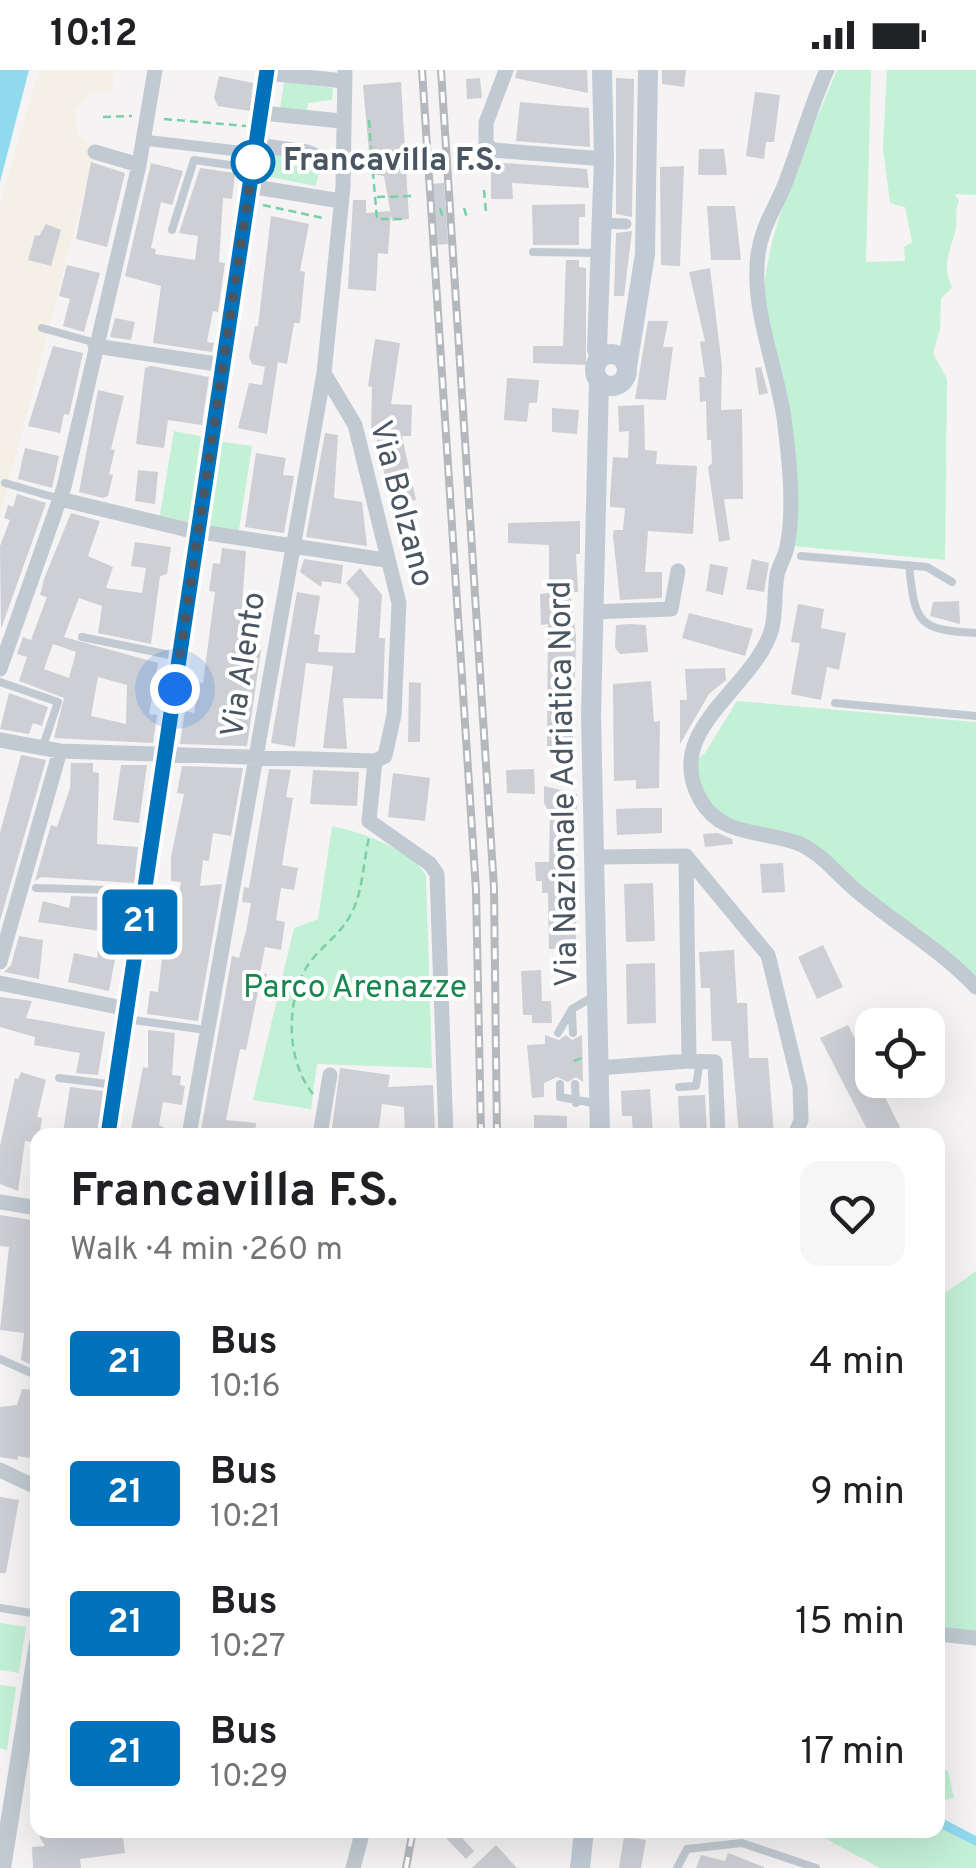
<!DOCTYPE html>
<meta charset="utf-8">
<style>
:root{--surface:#fff;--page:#f6f6f6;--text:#202124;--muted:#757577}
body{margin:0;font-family:Overpass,sans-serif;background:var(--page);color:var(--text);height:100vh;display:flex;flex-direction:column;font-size:38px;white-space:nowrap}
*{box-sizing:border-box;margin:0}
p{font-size:32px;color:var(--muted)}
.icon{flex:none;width:55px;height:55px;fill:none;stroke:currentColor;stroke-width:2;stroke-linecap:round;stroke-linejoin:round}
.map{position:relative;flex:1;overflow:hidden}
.panel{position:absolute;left:30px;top:1058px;width:915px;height:710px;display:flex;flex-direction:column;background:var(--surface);border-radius:20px;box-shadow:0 10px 40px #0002}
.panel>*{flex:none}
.badge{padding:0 20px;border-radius:8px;font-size:35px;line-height:65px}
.tools{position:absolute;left:855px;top:938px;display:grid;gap:20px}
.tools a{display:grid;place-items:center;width:90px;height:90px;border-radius:20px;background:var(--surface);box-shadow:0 10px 40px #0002;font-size:50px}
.you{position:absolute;width:50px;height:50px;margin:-25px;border:8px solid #fff;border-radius:50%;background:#1a73e8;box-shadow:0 0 0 15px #1a73e833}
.map>.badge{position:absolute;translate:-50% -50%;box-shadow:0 0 0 5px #fff}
.round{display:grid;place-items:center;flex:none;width:105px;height:105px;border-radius:20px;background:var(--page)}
.overview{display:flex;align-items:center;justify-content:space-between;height:170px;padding:0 40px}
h1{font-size:48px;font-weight:700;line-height:75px}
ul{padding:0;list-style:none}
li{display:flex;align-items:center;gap:30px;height:130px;padding:0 40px}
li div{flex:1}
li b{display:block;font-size:38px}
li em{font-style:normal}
li .badge{min-width:110px;font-weight:700;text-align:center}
.status{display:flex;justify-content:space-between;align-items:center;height:70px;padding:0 50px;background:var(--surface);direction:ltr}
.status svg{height:28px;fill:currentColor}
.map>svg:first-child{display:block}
</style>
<div class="status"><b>10:12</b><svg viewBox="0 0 49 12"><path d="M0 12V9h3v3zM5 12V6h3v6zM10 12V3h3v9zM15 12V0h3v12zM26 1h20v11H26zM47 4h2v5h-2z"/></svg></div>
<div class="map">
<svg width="976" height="1798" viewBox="0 0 976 1798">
<rect width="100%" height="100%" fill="#f5f3f3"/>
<!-- green -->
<path fill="#c3f1d5" d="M 837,0 L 871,0 L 866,192 L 905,191 L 904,177 L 912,172 L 905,137 L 890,133 L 883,77 L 887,0 L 976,0 L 976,125 L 954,124 L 959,130 C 954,142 958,151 955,162 C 949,183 942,196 952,218 L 941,228 L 940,259 L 933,283 L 947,309 L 945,490 L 793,476 L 764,221 C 768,155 811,63 837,0 Z
M 284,12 L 333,18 L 332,30 L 308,33 L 307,41 L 280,39 Z
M 269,83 L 291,87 L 290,95 L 319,100 L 316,116 L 265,106 Z
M 174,361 L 210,368 L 197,459 L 159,451 Z
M 217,371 L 252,376 L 238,466 L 204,460 Z
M 737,631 L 976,652 L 976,924 L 802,779 L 711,747 L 691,695 L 705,683 Z
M 332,756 C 361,762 409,779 426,805 L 432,998 L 317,994 L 311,1039 L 253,1030 L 294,858 L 318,849 Z
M 976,1201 L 976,1565 L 938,1562 L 938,1228 Z
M 0,1553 L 26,1557 L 19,1603 L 0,1600 Z
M 0,1615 L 16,1617 L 7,1680 L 0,1678 Z
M 938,1696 L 948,1701 L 954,1728 L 938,1731 Z
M 938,1757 L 976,1776 L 976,1798 L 880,1798 L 826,1769 L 797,1760 Z
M 423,1760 L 571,1760 L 570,1767 L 422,1764 Z"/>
<!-- sand -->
<path fill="#f5f0e5" d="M 39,0 L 116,0 L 111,23 L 91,23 L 75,39 L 78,65 L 96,77 L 0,447 L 0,134 Z"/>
<!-- water -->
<path fill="#90daee" d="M 0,0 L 29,0 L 0,112 Z
M 938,1746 L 976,1766 L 976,1776 L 938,1757 Z"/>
<!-- building -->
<path fill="#cdcfd5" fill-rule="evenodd" d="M 517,0 L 587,0 L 588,23 L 515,8 Z
M 662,0 L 686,0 L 684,17 L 662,14 Z
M 219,6 L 253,13 L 250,41 L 218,36 L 214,28 Z
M 480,8 L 482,28 L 467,29 L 466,9 Z
M 616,8 L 634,9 L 632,147 L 616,144 Z
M 401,12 L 409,149 L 392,151 L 384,106 L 371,104 L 363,15 Z
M 755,22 L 780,25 L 774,72 L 766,72 L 764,89 L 746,86 Z
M 520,32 L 589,38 L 590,77 L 516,71 Z
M 699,79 L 724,79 L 727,105 L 698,105 Z
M 91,92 L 125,103 L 107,177 L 76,169 Z
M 491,92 L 587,99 L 589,118 L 512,113 L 513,129 L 491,129 Z
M 151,93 L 183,101 L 172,135 L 161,132 L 151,178 L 156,179 L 155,184 L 195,190 L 198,166 L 179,163 L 200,98 L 235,103 L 232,129 L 223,128 L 219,192 L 225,193 L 218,242 L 213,241 L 207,272 L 214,273 L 212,282 L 153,273 L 161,216 L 125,206 Z
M 684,96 L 680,196 L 661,195 L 660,97 Z
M 444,113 L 448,174 L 435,175 L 431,114 Z
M 353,130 L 366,130 L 366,143 L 391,141 L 388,184 L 378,183 L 376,221 L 348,219 Z
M 585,134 L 585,147 L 579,147 L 579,175 L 533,175 L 532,135 Z
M 707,136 L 735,136 L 741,190 L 711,190 Z
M 271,146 L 309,154 L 300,201 L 305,202 L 300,253 L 294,253 L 287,294 L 278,292 L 267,364 L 238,358 L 249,313 L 262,315 L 265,297 L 252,294 L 249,287 L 255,256 L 258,256 Z
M 46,154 L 61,160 L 51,196 L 28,190 L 35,165 L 39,166 Z
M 632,161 L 624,226 L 614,226 L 616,163 Z
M 566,190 L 579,190 L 579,197 L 586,198 L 586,295 L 533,293 L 533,276 L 563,276 Z
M 67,195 L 100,203 L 84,262 L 63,256 L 70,229 L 59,226 Z
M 710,198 L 722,296 L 721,340 L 742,339 L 743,429 L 724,429 L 730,470 L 719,472 L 708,397 L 712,393 L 711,370 L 707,370 L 706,331 L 700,332 L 699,307 L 705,307 L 700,272 L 705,271 L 689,202 Z
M 115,248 L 135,252 L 131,270 L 110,267 Z
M 648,251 L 668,251 L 663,277 L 673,277 L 666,330 L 635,329 Z
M 375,269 L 400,273 L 391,334 L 412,335 L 411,366 L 402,366 L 416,430 L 391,435 L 376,365 L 371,365 L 372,317 L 368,316 Z
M 53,276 L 83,283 L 69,345 L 64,344 L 60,363 L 28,356 Z
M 151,296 L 209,307 L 202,355 L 168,350 L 164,378 L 136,374 L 145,298 Z
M 761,297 L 768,323 L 759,325 L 755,298 Z
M 507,308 L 539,310 L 537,333 L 529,333 L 527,352 L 504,350 Z
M 98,320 L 124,326 L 111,379 L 115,380 L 109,404 L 113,405 L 108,426 L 103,428 L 79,422 Z
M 644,335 L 645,380 L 657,381 L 656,394 L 697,396 L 693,464 L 648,461 L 645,502 L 662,502 L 662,528 L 620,530 L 613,466 L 614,460 L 623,460 L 625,438 L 610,437 L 610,427 L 613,387 L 628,388 L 629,361 L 619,362 L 618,336 Z
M 552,338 L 579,340 L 577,364 L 552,362 Z
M 325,363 L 338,365 L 334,428 L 362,432 L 367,476 L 306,467 Z
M 25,378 L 59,386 L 52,418 L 18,409 Z
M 256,383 L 286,388 L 283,405 L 294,406 L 284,463 L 245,457 Z
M 138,400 L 158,402 L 155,434 L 135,431 Z
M 17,424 L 46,433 L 1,559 L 0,476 L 10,450 L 4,448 L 8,435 L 13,437 Z
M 71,443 L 100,451 L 88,486 L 113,497 L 106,518 L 142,523 L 146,498 L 131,496 L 135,472 L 171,477 L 167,504 L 160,506 L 151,574 L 98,563 L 102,536 L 79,528 L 64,567 L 158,593 L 149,644 L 157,645 L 153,673 L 54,668 L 64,628 L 19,611 L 27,587 L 17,584 L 23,567 L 31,570 L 47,527 L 40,525 L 44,509 ZM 53,574 L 76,582 L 69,608 L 44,599 ZM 98,607 L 127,615 L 126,654 L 91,646 Z
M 580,451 L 580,484 L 576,484 L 578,522 L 570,522 L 576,566 L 573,678 L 547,678 L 548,554 L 541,555 L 540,524 L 549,523 L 549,475 L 508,473 L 508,453 Z
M 222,478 L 246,481 L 239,577 L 261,580 L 247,676 L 180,674 L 185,641 L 194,643 L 199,612 L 203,613 L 215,522 L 209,521 L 213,493 L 220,494 Z
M 304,489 L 343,495 L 341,514 L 322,511 L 321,517 L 300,502 Z
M 752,489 L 769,493 L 764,522 L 746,519 Z
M 710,494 L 728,497 L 723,525 L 706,521 Z
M 360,498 L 382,525 L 379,568 L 385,568 L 383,629 L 343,628 L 347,679 L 323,678 L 333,596 L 306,593 L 295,677 L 271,673 L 297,522 L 320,526 L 314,564 L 320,565 L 318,582 L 355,583 L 359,529 L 346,513 Z
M 959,531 L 960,554 L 930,546 L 933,532 Z
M 798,534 L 824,539 L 821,558 L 846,563 L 839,600 L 827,597 L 821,630 L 791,624 L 800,573 L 791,572 Z
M 689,543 L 753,559 L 745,586 L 682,568 Z
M 630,554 L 646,555 L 648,582 L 620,584 L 615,578 L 616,555 Z
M 725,598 L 726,610 L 709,624 L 680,674 L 680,630 L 687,630 L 685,599 Z
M 651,611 L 654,652 L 660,651 L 659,718 L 636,719 L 636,710 L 614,711 L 613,614 Z
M 409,612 L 421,613 L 420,672 L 408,672 Z
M 9,623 L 48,637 L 42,656 L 33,653 L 29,664 L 0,659 Z
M 21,685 L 46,690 L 0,851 L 0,763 Z
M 71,693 L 93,693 L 93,702 L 99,703 L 97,774 L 138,777 L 134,813 L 41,807 L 35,811 L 51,755 L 57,757 L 70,718 Z
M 121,695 L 147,695 L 139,753 L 113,750 Z
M 182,696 L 243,698 L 231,766 L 213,763 L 209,791 L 203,790 L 200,816 L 222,814 L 198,951 L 147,944 L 150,921 L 158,922 L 168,838 L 176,839 L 181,812 L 171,811 L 171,787 L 184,724 L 177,723 Z
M 269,699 L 291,700 L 286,727 L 293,728 L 282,795 L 298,798 L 294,820 L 281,818 L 276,850 L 285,852 L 281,880 L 265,877 L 260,903 L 267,904 L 265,918 L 259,917 L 246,980 L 240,979 L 226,1050 L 256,1053 L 255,1065 L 200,1065 L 232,886 L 239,888 L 246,861 L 251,833 L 242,832 L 244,817 L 249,818 Z
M 534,699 L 535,724 L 507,723 L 506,700 Z
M 313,700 L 359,702 L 357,736 L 310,734 Z
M 393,703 L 430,708 L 425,751 L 388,747 Z
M 544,716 L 577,724 L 576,878 L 549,879 L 548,823 L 542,823 L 542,811 L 536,811 L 535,792 L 549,792 L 550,743 L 544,733 Z
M 643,738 L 662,738 L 662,763 L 617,765 L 616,739 Z
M 718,763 L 732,769 L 733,774 L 705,777 L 703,764 Z
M 783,793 L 785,822 L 762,823 L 760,794 Z
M 653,813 L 655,871 L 626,872 L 624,814 Z
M 71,826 L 132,828 L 125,874 L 118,873 L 109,921 L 68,912 L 74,883 L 97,888 L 100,861 L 38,852 L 43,831 L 69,838 Z
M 19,866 L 43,870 L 39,909 L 4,902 L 11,895 Z
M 823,875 L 843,917 L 817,929 L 798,887 Z
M 734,880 L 737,933 L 747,933 L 749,988 L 768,988 L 774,1065 L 739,1065 L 731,971 L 712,971 L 710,918 L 701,918 L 699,882 Z
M 655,893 L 656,953 L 627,954 L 626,894 Z
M 541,900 L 542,931 L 551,931 L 552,953 L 532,953 L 532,945 L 523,945 L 521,901 Z
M 0,927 L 32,931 L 26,948 L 105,962 L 98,1005 L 76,1003 L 80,983 L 34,975 L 35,967 L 0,957 Z
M 848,955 L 900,1057 L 882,1065 L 870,1065 L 820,968 Z
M 148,960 L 175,963 L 172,1005 L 181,1006 L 180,1015 L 185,1016 L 182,1035 L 163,1032 L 159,1055 L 178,1065 L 130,1065 L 143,997 L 148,998 Z
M 545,965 L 559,970 L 566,965 L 572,970 L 582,965 L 583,1012 L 576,1007 L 568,1012 L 557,1007 L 544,1013 L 544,1027 L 532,1028 L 527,975 L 545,974 Z
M 340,998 L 390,1005 L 388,1017 L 433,1015 L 435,1065 L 405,1065 L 404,1037 L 382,1034 L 378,1065 L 331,1065 Z
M 21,1002 L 46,1010 L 37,1047 L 42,1048 L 38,1073 L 25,1071 L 18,1121 L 0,1114 L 0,1076 L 15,1008 L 18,1009 Z
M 70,1017 L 103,1021 L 97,1065 L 63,1063 Z
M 650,1019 L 653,1065 L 633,1065 L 632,1046 L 622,1046 L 621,1021 Z
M 705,1025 L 707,1065 L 680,1065 L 678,1026 Z
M 534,1045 L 567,1046 L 567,1065 L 534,1065 Z
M 0,1145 L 38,1151 L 38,1298 L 21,1290 L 24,1263 L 0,1260 L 9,1177 L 0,1176 Z
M 22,1319 L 38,1320 L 38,1382 L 29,1388 L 18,1386 L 18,1390 L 0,1387 L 0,1337 L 17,1335 Z
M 0,1427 L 19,1430 L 6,1503 L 0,1503 Z
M 45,1760 L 122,1760 L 125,1783 L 80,1789 L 81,1798 L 33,1798 L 32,1777 L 45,1776 L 39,1766 Z
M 624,1766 L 646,1770 L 641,1798 L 619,1798 Z
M 446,1768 L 462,1768 L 474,1781 L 466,1789 Z
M 496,1775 L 517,1798 L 472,1798 Z
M 728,1783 L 764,1797 L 764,1798 L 696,1798 L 701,1785 L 725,1791 Z"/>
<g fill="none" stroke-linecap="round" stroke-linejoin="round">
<!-- path -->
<path stroke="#7ad0a6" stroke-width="2.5" stroke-dasharray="8 5" stroke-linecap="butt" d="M 103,47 L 132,46
M 164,49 L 246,56
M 369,50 L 371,78
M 376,80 L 371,80 L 377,149 L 405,149
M 484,120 L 486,142
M 377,127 L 413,126
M 263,135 L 323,148
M 440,138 L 443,148
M 464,138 L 467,148
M 574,991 L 582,988
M 313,1024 C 287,992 285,935 306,898 C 318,878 341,865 351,844 C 363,822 363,793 369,768"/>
<!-- service -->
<path stroke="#c1cad2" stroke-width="8" d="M 172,160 L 194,90 L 251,98
M 533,182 L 597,183
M 42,258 L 96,273
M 5,413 L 60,429
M 801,486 L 927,497 L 952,512
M 909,495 C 915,554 918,560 976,563
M 82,567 L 180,587
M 0,612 L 58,632 L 42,679
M 835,633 L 976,646
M 36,818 L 145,821
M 572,943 L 573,963
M 126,949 L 206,960
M 558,963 L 572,939 L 596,925
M 59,1008 L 116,1015
M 560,1014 L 560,1027 L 599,1034
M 575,1014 L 576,1033
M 679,1017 L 696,1016 L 700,990
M 0,1289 L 38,1306
M 0,1538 L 38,1544
M 677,1798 L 687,1779 L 742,1773 L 816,1798"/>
<!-- pedestrian -->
<path stroke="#c1cad2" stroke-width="11" d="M 143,70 L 255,83
M 602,153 L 626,154"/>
<!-- minor -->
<path stroke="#c1cad2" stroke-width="15" d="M 506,0 L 486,53 L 486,74 L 493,80 L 604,89
M 827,0 C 810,37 800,76 785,114 C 775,139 762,156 758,184 C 751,240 776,293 784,348 C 789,386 795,439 787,477 C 785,487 779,496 777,505 C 774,523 776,541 772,558 C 756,618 661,659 700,729 C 721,768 765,760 800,774 C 824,785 838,806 858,822 C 897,855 940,879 976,917
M 267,3 L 344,11
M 262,43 L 341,51
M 257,75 L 307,82 L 342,97
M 95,82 L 139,95
M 249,116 L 341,131
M 95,276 L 223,295
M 324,303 L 355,355 L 399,533 L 394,645 L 385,686 L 375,691 L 369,751 L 430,794 L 437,804 L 446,1065
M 60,429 L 188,460 L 385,490
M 591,542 L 671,539 L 678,501
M 0,599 L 64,417 L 139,95 L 155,0
M 0,670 L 60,681 L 375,691
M 686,786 L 768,885 L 800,1017 L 801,1050 L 795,1065
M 595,787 L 686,786 L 689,991 L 598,998
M 0,892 L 60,681
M 0,913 L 128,939
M 689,991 L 715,992 L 718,1065
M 108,1065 L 267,0
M 189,1065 L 324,303 L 343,117 L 345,0
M 320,1065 L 330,1005
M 0,1132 L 38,1138
M 0,1400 L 38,1418
M 938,1564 L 976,1568
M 353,1798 L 363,1760"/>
<!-- tertiary -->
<path stroke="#c1cad2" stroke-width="18" d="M 2,1798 L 38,1573"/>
<!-- secondary -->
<path stroke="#c1cbd6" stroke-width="20" d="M595 300a16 16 0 1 1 32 0a16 16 0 1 1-32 0Z
M 600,288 L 597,279 L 604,89 L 602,0
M 627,297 L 645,184 L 648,0
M 599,311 L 591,645 L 600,1065
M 580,1798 L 584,1760"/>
<defs>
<path id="rail" d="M 422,0 L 476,820 L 481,1065
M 441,0 L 494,818 L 497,1065
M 406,1798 L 413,1760"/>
</defs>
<!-- rail casing -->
<use href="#rail" stroke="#b5b8bd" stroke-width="8"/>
<!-- rail -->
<use href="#rail" stroke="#fff" stroke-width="4" stroke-dasharray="11" stroke-linecap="butt"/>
</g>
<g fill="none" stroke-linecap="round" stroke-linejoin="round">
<defs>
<path id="line" d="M 108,1065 L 267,0"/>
</defs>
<!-- line casing -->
<use href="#line" stroke="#fff" stroke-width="22"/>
<!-- line -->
<use href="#line" stroke="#0072bc" stroke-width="15"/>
<!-- walk -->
<path stroke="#4a5661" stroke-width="10" stroke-dasharray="0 18" d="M 175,619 L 253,92"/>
</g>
<!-- markers -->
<circle fill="#fff" stroke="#0072bc" stroke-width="5" cx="253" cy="92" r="20"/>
<g text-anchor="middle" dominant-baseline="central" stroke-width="8" stroke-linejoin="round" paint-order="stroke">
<!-- stop labels -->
<g font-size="32" font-weight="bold" fill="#4a5661" stroke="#fff" text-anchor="start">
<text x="283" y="92">Francavilla F.S.</text>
</g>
<!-- street labels -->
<g font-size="32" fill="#4a5661" stroke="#fff">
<text transform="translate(400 434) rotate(75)">Via Bolzano</text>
<text transform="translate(245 595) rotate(-81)">Via Alento</text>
<text transform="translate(565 714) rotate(-91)">Via Nazionale Adriatica Nord</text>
</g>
<!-- park labels -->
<g font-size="32" fill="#17864f" stroke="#fff">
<text x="355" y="919">Parco Arenazze</text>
</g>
</g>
</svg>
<div class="tools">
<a><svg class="icon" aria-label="locate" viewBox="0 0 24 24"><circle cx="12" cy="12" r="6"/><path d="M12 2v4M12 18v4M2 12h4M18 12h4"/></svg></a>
</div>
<div class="you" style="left:175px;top:619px"></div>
<b class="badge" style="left:140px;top:852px;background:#0072bc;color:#fff">21</b>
<section class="panel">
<div class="overview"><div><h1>Francavilla F.S.</h1><p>Walk · 4 min · 260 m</p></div><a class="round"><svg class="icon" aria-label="heart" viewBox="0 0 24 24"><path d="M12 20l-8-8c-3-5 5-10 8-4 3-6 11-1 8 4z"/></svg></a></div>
<ul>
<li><span class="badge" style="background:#0072bc;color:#fff">21</span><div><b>Bus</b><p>10:16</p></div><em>4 min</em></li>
<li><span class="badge" style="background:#0072bc;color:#fff">21</span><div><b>Bus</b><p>10:21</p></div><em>9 min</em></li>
<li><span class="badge" style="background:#0072bc;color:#fff">21</span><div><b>Bus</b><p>10:27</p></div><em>15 min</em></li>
<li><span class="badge" style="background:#0072bc;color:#fff">21</span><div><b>Bus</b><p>10:29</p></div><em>17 min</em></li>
</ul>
</section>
</div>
